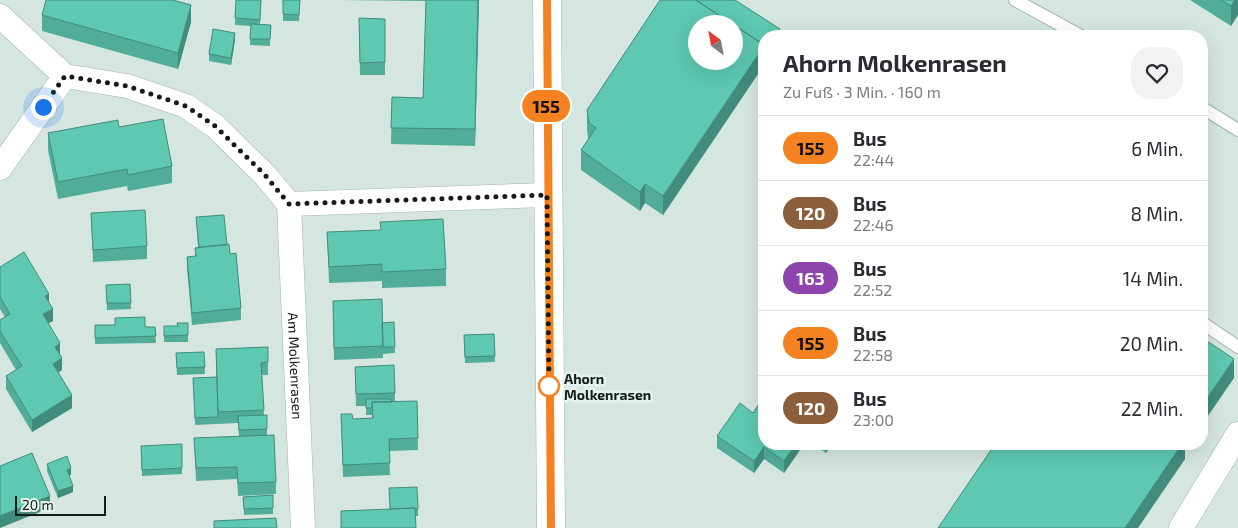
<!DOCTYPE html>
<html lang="de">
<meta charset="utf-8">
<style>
:root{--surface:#fff;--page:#f2f2f3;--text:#2b2b33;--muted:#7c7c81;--line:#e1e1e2}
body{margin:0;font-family:"Exo 2",sans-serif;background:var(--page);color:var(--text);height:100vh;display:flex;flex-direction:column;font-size:19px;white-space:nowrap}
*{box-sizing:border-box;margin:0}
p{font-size:16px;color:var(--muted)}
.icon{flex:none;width:28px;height:28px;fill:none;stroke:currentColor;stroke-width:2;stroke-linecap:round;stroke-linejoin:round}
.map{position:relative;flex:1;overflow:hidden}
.side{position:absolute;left:758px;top:30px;width:450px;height:420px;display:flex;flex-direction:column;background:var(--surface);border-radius:20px;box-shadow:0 5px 20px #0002}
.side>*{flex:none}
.badge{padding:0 10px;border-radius:16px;font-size:18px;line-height:32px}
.needle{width:32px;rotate:328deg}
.controls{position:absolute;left:688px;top:15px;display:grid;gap:10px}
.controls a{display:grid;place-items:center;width:55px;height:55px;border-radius:50%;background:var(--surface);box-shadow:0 5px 20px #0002;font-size:25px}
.scale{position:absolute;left:15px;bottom:12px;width:91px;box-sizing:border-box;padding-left:5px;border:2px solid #151b19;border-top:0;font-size:14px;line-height:18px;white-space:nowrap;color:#151b19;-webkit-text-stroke:4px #e2f3ee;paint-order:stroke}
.you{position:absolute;width:25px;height:25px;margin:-12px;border:4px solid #fff;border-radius:50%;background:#1a73e8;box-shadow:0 0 0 8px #1a73e833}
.map>.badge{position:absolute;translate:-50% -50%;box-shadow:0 0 0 2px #fff}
.round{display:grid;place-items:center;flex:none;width:52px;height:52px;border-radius:20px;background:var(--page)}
.overview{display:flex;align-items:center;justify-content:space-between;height:85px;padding:0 25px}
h1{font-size:24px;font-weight:700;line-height:38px}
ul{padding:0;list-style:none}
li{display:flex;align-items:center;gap:15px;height:65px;padding:0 25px;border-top:1px solid var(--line)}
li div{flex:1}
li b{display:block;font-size:19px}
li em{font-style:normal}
li .badge{min-width:55px;font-weight:700;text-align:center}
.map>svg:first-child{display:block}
</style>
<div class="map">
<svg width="1238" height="528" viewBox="0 0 1238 528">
<rect width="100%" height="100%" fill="#d5e6e1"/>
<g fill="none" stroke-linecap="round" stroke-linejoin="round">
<defs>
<path id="service" d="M 1015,0 L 1081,36
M 1201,107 L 1238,130
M 1201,322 L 1238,347"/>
<g id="minor">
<path d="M 0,16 L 65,76 L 127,86 L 186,106 L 215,126 L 265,175 L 289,204"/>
<path d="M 0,168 L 65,76"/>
<path id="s1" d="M 289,204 L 303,528"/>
<path d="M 289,204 L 547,195"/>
<path d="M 1181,528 L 1238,434"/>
</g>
<path id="tertiary" d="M 547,0 L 551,528"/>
</defs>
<!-- service casing -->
<use href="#service" stroke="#a3b4af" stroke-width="14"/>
<!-- minor casing -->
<use href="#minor" stroke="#a3b4af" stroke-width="25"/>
<!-- tertiary casing -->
<use href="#tertiary" stroke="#a3b4af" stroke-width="29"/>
<!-- service -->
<use href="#service" stroke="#fff" stroke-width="12"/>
<!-- minor -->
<use href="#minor" stroke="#fff" stroke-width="24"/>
<!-- tertiary -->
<use href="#tertiary" stroke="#fff" stroke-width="28"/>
</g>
<!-- wall -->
<path fill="#51ac98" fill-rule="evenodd" d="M 236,0 L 261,0 L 260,25 L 271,25 L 270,46 L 250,45 L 251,26 L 235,25 Z
M 283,0 L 300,0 L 299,21 L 283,21 Z
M 339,0 L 479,0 L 475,146 L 391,144 L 392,97 L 423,98 L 426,1 Z
M 660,0 L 735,0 L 780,29 L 780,36 L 764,36 L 764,65 L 663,215 L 645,203 L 640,211 L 581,170 L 581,150 L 588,139 L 587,129 L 587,110 ZM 696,24 L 734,24 L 734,61 L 696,61 Z
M 1190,0 L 1238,0 L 1231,26 Z
M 42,15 L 191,22 L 178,69 L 42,31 Z
M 359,18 L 385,19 L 385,75 L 360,75 Z
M 235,40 L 231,65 L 209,61 L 209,54 Z
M 119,127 L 172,166 L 172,183 L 128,191 L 127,186 L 58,199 L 48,150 L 48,133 Z
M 91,213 L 147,246 L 147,259 L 93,262 Z
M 196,217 L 227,245 L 230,254 L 241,308 L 241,320 L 192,325 L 187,269 L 187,257 L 195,257 L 195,248 L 198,247 Z
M 327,232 L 446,269 L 446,286 L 382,288 L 382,281 L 329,283 Z
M 0,267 L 49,302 L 53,321 L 48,323 L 60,355 L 62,370 L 58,372 L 72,408 L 32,432 L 6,389 L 6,376 L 16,370 L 0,343 L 0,320 L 5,317 L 0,309 Z
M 130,284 L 131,309 L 107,310 L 106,285 Z
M 333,301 L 382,323 L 394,322 L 395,353 L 383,354 L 383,358 L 334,360 Z
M 188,323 L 188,342 L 164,342 L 164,326 L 178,326 Z
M 95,325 L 155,327 L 156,343 L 95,344 Z
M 494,334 L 495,362 L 465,363 L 464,335 Z
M 268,347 L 268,375 L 262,375 L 264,415 L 267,415 L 267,435 L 276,482 L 276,494 L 238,496 L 237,479 L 196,481 L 194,438 L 239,436 L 238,423 L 195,425 L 193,378 L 216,377 L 216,349 Z
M 204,352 L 205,374 L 177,375 L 176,353 Z
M 394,365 L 395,402 L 417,401 L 418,450 L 389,451 L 390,475 L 343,477 L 341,414 L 353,419 L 372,418 L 372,415 L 366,415 L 366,406 L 356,406 L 355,367 Z
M 764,387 L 764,444 L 804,444 L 784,473 L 764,459 L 754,473 L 717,448 L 717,436 L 753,413 L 758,405 L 758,395 Z
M 182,444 L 182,474 L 142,476 L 141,446 Z
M 813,444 L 832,444 L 826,453 Z
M 47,464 L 71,475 L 69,475 L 73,492 L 58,498 L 47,471 Z
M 273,495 L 273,514 L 244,515 L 243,497 Z
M 418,509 L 418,516 L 416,516 L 416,528 L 341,528 L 341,511 Z"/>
<!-- shaded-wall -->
<path fill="#428c7c" d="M 478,0 L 479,0 L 475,146 L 475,129 Z
M 1235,0 L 1238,0 L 1238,15 L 1231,26 L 1231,6 Z
M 191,5 L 191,22 L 178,69 L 178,53 Z
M 780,29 L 780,36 L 775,36 Z
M 235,33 L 235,40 L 231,65 L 231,58 Z
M 764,46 L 764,65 L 663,215 L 663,196 Z
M 645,184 L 645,203 L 640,211 L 640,192 Z
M 49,294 L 49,306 L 45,296 Z
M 53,309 L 53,321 L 43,326 L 43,314 Z
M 60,343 L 60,355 L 55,347 Z
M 62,358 L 62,370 L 53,376 L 53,364 Z
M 1234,359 L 1234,378 L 1201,426 L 1201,407 Z
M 72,395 L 72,408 L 32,432 L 32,420 Z
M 796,444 L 804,444 L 784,473 L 784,461 Z
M 826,444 L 832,444 L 826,453 Z
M 1181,444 L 1190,444 L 1185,450 L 1185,459 L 1138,528 L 1125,528 Z
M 764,447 L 764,459 L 754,473 L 754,461 Z
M 71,468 L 71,475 L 67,476 L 67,470 Z
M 73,486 L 73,492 L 58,498 L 58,491 Z
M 50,496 L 50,508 L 0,528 L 0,516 Z"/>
<!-- building -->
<path fill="#5ec8b1" stroke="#428c7c" d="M 46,0 L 173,0 L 191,5 L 178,53 L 42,15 Z
M 236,0 L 261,0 L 260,20 L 235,18 Z
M 283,0 L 300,0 L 299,15 L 283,14 Z
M 426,0 L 478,0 L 475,129 L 391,128 L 392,97 L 423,98 Z
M 660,0 L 696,0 L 732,24 L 696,24 L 696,61 L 734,61 L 734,25 L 764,45 L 764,46 L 663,196 L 645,184 L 640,192 L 581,150 L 596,128 L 589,123 L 587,110 Z
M 696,0 L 735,0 L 780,29 L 775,36 L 764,36 L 764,45 L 734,25 L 734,24 L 732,24 Z
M 1221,0 L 1235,0 L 1231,6 Z
M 359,18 L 385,19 L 385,62 L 360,63 Z
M 251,24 L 271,25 L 270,39 L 250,39 Z
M 213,29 L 235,33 L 231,58 L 209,54 Z
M 163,119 L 172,166 L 128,175 L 127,169 L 58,182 L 48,133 L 118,120 L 119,127 Z
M 145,210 L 147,246 L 93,250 L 91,213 Z
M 224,215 L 227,245 L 199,247 L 196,217 Z
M 443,219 L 446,269 L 382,272 L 382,264 L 329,267 L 327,232 L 381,230 L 380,222 Z
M 229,244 L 230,254 L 236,253 L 241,308 L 192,313 L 187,257 L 196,256 L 195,248 Z
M 24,252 L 49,294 L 45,296 L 53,309 L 43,314 L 60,343 L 55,347 L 62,358 L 53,364 L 72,395 L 32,420 L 6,376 L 22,366 L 0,331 L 0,320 L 10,314 L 0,297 L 0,267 Z
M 130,284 L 131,303 L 107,303 L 106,285 Z
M 382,299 L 383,346 L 334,348 L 333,301 Z
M 145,317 L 145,327 L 155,327 L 156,336 L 95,338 L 95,325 L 115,325 L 115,318 Z
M 394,322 L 395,347 L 383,347 L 382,323 Z
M 177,323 L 188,323 L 188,335 L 164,336 L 164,326 L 178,326 Z
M 494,334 L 495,356 L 465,357 L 464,335 Z
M 1201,337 L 1234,359 L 1201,407 Z
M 268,347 L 268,362 L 261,363 L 264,410 L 218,412 L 216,349 Z
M 204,352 L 205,367 L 177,368 L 176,353 Z
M 394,365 L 395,393 L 356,394 L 355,367 Z
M 217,377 L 218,417 L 195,418 L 193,378 Z
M 764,387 L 764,444 L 796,444 L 784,461 L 764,447 L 754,461 L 717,436 L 740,403 L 753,413 L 763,398 L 758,395 Z
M 366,399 L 391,399 L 392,402 L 372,402 L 372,408 L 366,408 Z
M 417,401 L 418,438 L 389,439 L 390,463 L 343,465 L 341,414 L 352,414 L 353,419 L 373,418 L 372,402 Z
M 267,415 L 267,429 L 239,430 L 238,416 Z
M 274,435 L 276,482 L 238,483 L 237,467 L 196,468 L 194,438 Z
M 182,444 L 182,468 L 142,470 L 141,446 Z
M 995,444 L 1182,444 L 1125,528 L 938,528 Z
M 32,453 L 50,496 L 0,516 L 0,466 Z
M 67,456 L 71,468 L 67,470 L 73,486 L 58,491 L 47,464 Z
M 417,487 L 418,509 L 415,509 L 415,508 L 390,509 L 389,488 Z
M 273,495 L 273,508 L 244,509 L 243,497 Z
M 415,508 L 416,528 L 341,528 L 341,511 Z
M 276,518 L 277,528 L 214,528 L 214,521 Z"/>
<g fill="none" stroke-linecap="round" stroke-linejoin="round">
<defs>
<path id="line" d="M 547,0 L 551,528"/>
</defs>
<!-- line casing -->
<use href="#line" stroke="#fff" stroke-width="11"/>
<!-- line -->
<use href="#line" stroke="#f58220" stroke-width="8"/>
<!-- walk -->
<path stroke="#151b19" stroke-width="5" stroke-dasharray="0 9" d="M 43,107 L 65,76 L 127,86 L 186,106 L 215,126 L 265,175 L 289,204 L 547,195 L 549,386"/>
</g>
<!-- markers -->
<circle fill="#fff" stroke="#f58220" stroke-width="2.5" cx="549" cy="386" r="10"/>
<g text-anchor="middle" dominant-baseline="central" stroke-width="5" stroke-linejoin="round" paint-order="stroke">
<!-- street labels -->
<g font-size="14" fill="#151b19" stroke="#e2f3ee">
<text stroke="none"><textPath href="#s1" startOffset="162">Am Molkenrasen</textPath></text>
</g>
<!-- stop labels -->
<g font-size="14" font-weight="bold" fill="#151b19" stroke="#e2f3ee" text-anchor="start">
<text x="564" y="378">Ahorn<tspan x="564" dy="16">Molkenrasen</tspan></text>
</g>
</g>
</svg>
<div class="controls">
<a><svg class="needle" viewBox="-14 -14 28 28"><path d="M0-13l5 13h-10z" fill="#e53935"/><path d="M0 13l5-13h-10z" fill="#7c7c81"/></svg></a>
</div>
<div class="scale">20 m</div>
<div class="you" style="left:43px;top:107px"></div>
<b class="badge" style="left:546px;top:106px;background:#f58220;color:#111">155</b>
<section class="side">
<div class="overview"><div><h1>Ahorn Molkenrasen</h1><p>Zu Fuß · 3 Min. · 160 m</p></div><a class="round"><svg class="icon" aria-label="heart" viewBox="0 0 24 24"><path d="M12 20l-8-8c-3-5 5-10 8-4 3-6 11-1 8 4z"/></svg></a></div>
<ul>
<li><span class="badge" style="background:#f58220;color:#111">155</span><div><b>Bus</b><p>22:44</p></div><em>6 Min.</em></li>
<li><span class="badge" style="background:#8b5e3c;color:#fff">120</span><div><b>Bus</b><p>22:46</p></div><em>8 Min.</em></li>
<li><span class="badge" style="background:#8e44ad;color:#fff">163</span><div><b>Bus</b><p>22:52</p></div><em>14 Min.</em></li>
<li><span class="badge" style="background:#f58220;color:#111">155</span><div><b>Bus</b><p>22:58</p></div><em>20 Min.</em></li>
<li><span class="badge" style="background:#8b5e3c;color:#fff">120</span><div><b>Bus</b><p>23:00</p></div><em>22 Min.</em></li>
</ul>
</section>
</div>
